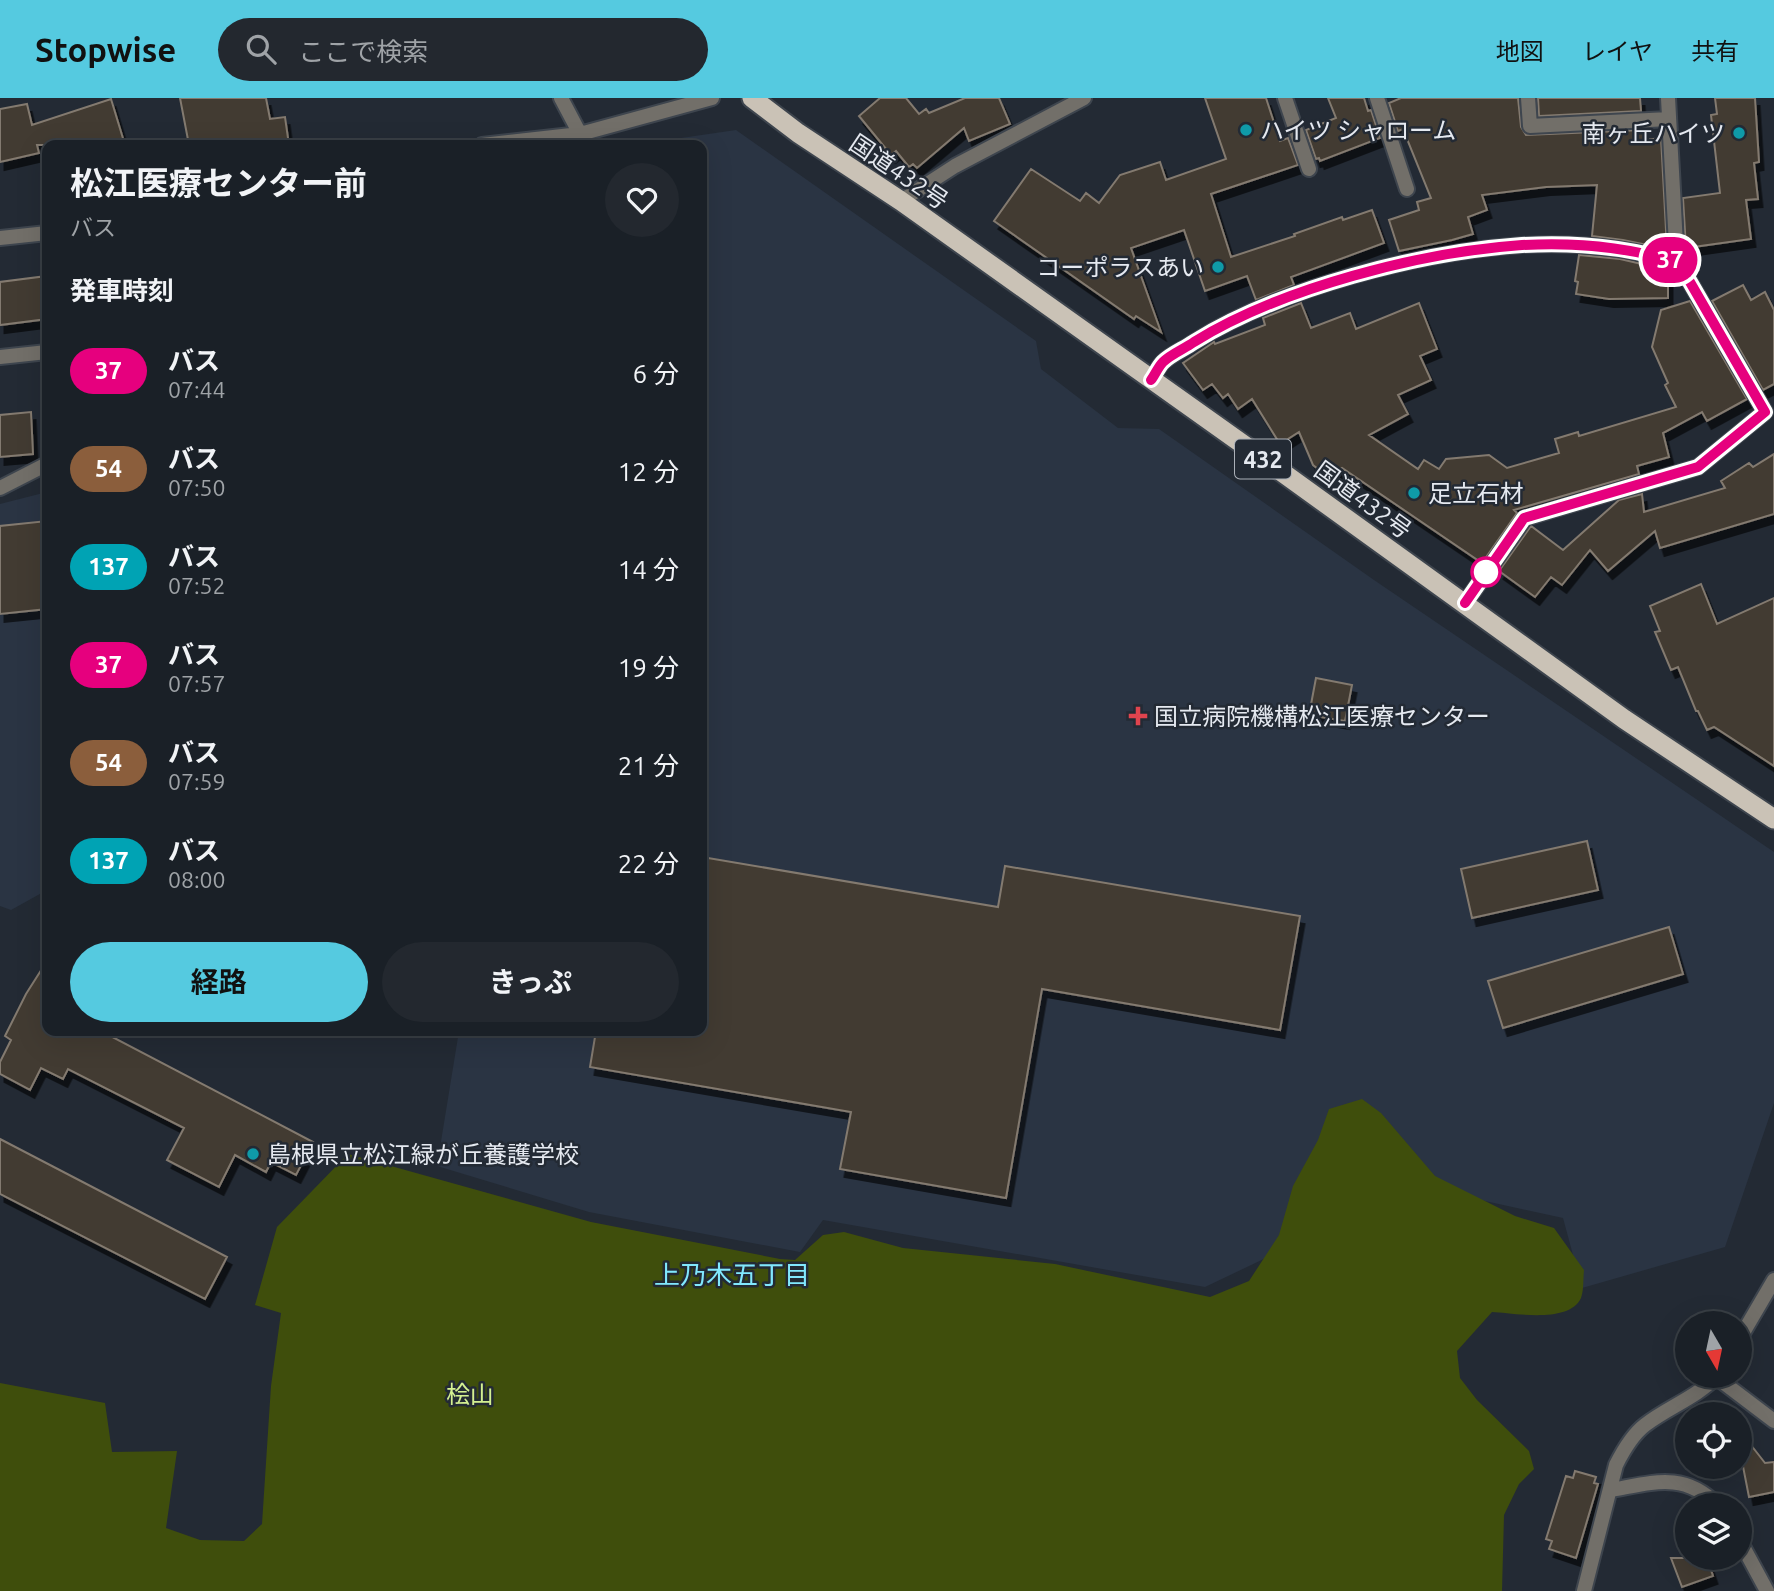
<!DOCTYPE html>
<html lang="ja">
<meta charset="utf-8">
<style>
:root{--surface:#1a2027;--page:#23282f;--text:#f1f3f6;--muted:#9fa3a7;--line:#383e44;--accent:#55cae0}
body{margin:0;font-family:Ubuntu,"Noto Sans JP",sans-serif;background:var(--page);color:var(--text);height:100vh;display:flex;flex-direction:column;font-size:26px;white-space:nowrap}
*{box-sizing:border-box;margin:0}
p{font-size:23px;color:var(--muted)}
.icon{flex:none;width:38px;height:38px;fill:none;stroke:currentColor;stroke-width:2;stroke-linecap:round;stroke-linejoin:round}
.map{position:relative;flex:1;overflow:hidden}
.details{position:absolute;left:42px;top:42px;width:665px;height:896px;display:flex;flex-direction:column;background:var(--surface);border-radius:14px;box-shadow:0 7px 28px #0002,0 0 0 2px var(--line)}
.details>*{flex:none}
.badge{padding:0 14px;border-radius:23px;font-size:24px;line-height:46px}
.needle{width:46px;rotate:171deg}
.buttons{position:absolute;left:1675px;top:1213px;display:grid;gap:14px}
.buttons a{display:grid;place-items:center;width:77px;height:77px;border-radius:50%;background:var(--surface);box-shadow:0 7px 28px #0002,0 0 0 2px var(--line);font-size:35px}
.map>.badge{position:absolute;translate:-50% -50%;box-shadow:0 0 0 4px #fff}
h2{padding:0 28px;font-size:26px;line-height:63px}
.round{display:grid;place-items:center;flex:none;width:74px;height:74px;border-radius:37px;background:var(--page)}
.headline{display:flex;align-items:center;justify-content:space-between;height:119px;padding:0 28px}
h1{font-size:33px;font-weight:700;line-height:52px}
.primary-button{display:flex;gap:14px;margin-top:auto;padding:14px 28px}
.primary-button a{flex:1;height:80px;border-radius:42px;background:var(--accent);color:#111;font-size:28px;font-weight:700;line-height:80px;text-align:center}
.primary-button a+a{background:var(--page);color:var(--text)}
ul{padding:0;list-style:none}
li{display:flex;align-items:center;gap:21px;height:98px;padding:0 28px}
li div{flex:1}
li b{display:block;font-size:26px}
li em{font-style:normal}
li .badge{min-width:77px;font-weight:700;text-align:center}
header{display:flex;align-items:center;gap:42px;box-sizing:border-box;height:98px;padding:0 35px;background:var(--accent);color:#111}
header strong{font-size:33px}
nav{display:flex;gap:38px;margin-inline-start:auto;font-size:24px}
.search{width:490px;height:63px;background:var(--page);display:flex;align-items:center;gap:18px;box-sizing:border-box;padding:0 24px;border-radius:38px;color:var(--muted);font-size:26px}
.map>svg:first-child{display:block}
</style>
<header>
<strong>Stopwise</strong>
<div class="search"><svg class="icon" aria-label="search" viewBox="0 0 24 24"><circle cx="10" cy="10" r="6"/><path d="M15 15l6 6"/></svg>ここで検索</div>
<nav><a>地図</a><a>レイヤ</a><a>共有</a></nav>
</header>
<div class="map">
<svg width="1774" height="1493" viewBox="0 0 1774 1493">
<defs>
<filter id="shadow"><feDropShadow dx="4.5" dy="8" stdDeviation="0" flood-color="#0009"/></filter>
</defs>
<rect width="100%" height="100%" fill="#232a34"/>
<!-- built -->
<path fill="#2a3443" d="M 736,32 L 1036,243 L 1041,271 L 1118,330 L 1159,331 L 1374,482 L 1774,754 L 1774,1005 L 1725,1149 L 1582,1190 L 1563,1120 L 1417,1088 L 1205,1189 L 823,1122 L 800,1154 L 589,1114 L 437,1068 L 459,933 L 702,933 L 702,47 L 633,47 Z
M 47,394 L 47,792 L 11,812 L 0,808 L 0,406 Z"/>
<!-- green -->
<path fill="#3f4e0c" d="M 1362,1001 L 1381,1015 L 1435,1078 L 1515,1118 L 1554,1130 L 1584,1172 C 1583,1181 1584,1192 1581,1200 C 1569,1226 1514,1215 1492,1214 L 1457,1253 L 1460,1280 L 1477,1302 L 1529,1353 L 1534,1371 L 1519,1386 L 1504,1417 L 1502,1493 L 0,1493 L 0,1285 L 105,1305 L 112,1354 L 177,1353 L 166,1430 L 200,1442 L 244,1443 L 262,1426 L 271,1288 L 281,1215 L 255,1207 L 277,1129 L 348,1056 L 591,1124 L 780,1161 L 795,1162 L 823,1137 L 844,1134 L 903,1150 L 1055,1166 L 1210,1199 L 1249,1183 L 1279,1137 L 1293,1088 L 1318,1042 L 1329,1011 Z"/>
<!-- building -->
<path fill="#423a30" stroke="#837a6f" stroke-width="2" filter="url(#shadow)" d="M 180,0 L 266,0 L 270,21 L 285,19 L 289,47 L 189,47 Z
M 880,0 L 906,0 L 919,16 L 926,11 L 929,15 L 965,0 L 999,0 L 1010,26 L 969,43 L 964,30 L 917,70 L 913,66 L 909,69 L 896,53 L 891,57 L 859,18 Z
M 1205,0 L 1266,0 L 1280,43 L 1288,40 L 1298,67 L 1211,96 L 1231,159 L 1295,138 L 1294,136 L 1342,119 L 1343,122 L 1372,112 L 1384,145 L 1291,179 L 1294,187 L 1256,202 L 1247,178 L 1205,193 L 1184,132 L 1131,150 L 1161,234 L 1136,218 L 1134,221 L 994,123 L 1031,71 L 1080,103 L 1086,95 L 1099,105 L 1120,77 L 1160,64 L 1166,82 L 1226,61 Z
M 1328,0 L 1364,0 L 1368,13 L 1371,12 L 1380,40 L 1320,63 L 1319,60 L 1316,61 L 1306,32 L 1336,20 Z
M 1401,0 L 1518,0 L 1521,29 L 1526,37 L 1643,32 L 1644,42 L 1661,40 L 1667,151 L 1623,142 L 1592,138 L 1597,87 L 1546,89 L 1482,97 L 1487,112 L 1468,119 L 1473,136 L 1452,142 L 1399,153 L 1389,122 L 1419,112 L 1417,104 L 1431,100 L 1403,31 L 1398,33 L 1389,5 Z
M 1538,0 L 1640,0 L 1641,13 L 1539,18 Z
M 1715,0 L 1755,0 L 1759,64 L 1754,65 L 1758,101 L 1746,102 L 1751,141 L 1686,150 L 1683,100 L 1720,95 L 1711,17 L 1717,16 Z
M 111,1 L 125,47 L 37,47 L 39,55 L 0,64 L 0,11 L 27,6 L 32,27 Z
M 1579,157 L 1620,161 L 1668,172 L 1668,200 L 1609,201 L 1576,196 L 1578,184 L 1575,183 Z
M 47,178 L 47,221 L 0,227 L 0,184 Z
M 1743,187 L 1751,202 L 1765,194 L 1774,212 L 1774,286 L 1763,292 L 1712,203 Z
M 1690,203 L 1747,301 L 1707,323 L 1702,314 L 1663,335 L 1669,359 L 1637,368 L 1639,376 L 1514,412 L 1517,415 L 1482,465 L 1342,370 L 1327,378 L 1313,367 L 1299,334 L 1280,346 L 1252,301 L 1238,311 L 1228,296 L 1223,300 L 1212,286 L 1203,292 L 1183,265 L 1214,244 L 1215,246 L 1265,227 L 1263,220 L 1301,205 L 1311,230 L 1350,215 L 1356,231 L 1419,205 L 1437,251 L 1420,258 L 1431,282 L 1398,297 L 1408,316 L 1369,337 L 1418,371 L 1424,362 L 1439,371 L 1446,361 L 1489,357 L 1507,370 L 1559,355 L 1555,341 L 1578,334 L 1579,338 L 1676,309 L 1665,287 L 1668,285 L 1652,249 L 1661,212 Z
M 31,314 L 33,356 L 0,359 L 0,317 Z
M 1774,356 L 1774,416 L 1660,450 L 1655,433 L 1608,473 L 1590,452 L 1562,487 L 1551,479 L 1535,499 L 1499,473 L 1531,428 L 1563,452 L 1619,402 L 1642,396 L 1644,414 L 1725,390 L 1721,383 L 1749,365 L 1753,369 Z
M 47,423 L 47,511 L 0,516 L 0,428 Z
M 1701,486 L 1717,526 L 1774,500 L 1774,668 L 1714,629 L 1707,632 L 1698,613 L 1696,613 L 1678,569 L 1671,572 L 1655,534 L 1660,533 L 1650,508 Z
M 1316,580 L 1352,587 L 1345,623 L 1309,617 Z
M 1587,743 L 1598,792 L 1472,820 L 1461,771 Z
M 702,759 L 998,809 L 1005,768 L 1300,818 L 1280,932 L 1042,891 L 1006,1100 L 840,1071 L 851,1014 L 590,969 L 596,933 L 702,933 Z
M 1669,829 L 1683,876 L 1503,930 L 1488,883 Z
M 47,863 L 47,933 L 101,933 L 313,1044 L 296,1077 L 271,1064 L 266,1074 L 235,1057 L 219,1089 L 167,1062 L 184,1030 L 68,971 L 63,981 L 41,970 L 30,992 L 0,976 L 0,964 L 11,942 L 5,938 L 26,896 Z
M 0,1041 L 227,1159 L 205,1201 L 0,1096 Z
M 1740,1333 L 1765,1365 L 1774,1364 L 1774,1394 L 1749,1399 L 1740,1353 Z
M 1575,1373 L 1596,1379 L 1594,1385 L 1598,1386 L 1576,1460 L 1549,1451 L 1552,1443 L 1546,1441 L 1566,1378 L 1573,1380 Z
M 1671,1460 L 1707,1460 L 1713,1478 L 1682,1489 Z"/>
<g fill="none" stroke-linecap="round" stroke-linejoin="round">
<defs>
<path id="minor" d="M 561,0 L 580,36 L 581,47
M 1285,0 L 1309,71
M 1377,0 L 1407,91
M 1528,0 L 1530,28 L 1669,21
M 482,47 L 580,36 L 712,0
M 901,103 L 955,68 L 1084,0
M 0,140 L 47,135
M 0,259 L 47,254
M 1151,282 C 1155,277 1158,269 1163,264 C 1171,256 1184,251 1194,244 C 1280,190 1421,154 1522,147 C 1575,144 1629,149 1679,165 L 1676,147 L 1668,0
M 0,390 L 47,366
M 1465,505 L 1525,420 L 1698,369 L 1765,314 L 1679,165
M 1740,1240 L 1774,1182
M 1716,1279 L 1774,1323
M 1611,1392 C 1652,1385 1684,1373 1717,1407
M 1740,1443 L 1767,1493
M 1584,1493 L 1616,1367 C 1623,1353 1632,1337 1645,1327 C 1668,1309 1696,1300 1717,1278"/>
<path id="trunk" d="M 752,0 L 798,35 L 901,103 L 1279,372 L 1624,621 L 1774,721"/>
</defs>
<!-- minor casing -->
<use href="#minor" stroke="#3e454e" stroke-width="18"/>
<!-- trunk casing -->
<use href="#trunk" stroke="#3e454e" stroke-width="23"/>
<!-- minor -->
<use href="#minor" stroke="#726f69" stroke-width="14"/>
<!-- trunk -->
<use href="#trunk" stroke="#cac2b6" stroke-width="19"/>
</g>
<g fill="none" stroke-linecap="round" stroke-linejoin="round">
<defs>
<path id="line" d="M 1151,282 C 1155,277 1158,269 1163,264 C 1171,256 1184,251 1194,244 C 1281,190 1421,154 1522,147 C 1575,144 1629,149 1679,165 L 1765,314 L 1698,369 L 1524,420 L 1465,505"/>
</defs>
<!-- line casing -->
<use href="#line" stroke="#fff" stroke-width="16"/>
<!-- line -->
<use href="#line" stroke="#e6007e" stroke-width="10"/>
</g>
<!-- markers -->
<g fill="#0f9aa8" stroke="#232a34" stroke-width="2.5">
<circle cx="1246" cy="32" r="7"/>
<circle cx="1739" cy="35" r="7"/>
<circle cx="1218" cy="169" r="7"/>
<circle cx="1414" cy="395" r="7"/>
<circle cx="253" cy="1056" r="7"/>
</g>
<circle fill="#fff" stroke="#e6007e" stroke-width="3.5" cx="1486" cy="474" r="14"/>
<path fill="#e0444e" stroke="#232a34" stroke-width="2.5" d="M1134.5 607.5h7v7h7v7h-7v7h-7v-7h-7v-7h7z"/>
<g text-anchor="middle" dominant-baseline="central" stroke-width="5" stroke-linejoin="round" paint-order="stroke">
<!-- shield labels -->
<rect fill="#232a34" stroke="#abb0b8" stroke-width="2" x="1235" y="341.5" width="56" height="39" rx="5"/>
<g font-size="23" font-weight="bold" fill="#e5e9f0">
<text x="1263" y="361">432</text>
</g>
<!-- poi labels -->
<g font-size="24" fill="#e5e9f0" stroke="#232a34" text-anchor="start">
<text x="1260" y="32">ハイツ シャローム</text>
<text x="1725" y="35" text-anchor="end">南ヶ丘ハイツ</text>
<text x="1204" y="169" text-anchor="end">コーポラスあい</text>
<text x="1428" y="395">足立石材</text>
<text x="1154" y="618">国立病院機構松江医療センター</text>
<text x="267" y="1056">島根県立松江緑が丘養護学校</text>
</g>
<!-- street labels -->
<g font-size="24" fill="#e5e9f0" stroke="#232a34">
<text transform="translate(899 74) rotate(34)">国道432号</text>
<text transform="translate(1363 402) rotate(36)">国道432号</text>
</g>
<!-- park labels -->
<g font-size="24" fill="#d4f091" stroke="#232a34">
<text x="470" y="1296">桧山</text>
</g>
<!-- neighbourhood labels -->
<g font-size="26" fill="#81e8fd" stroke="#232a34">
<text x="732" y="1176">上乃木五丁目</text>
</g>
</g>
</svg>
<div class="buttons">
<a><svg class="needle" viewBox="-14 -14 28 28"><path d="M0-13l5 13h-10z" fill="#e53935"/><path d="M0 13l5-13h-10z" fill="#9fa3a7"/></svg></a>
<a><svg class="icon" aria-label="locate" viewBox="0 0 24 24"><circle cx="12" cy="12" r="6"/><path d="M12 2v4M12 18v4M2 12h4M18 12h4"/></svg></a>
<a><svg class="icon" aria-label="layers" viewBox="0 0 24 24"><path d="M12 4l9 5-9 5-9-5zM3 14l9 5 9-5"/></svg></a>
</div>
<b class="badge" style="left:1670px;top:162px;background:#e6007e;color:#fff">37</b>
<section class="details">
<div class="headline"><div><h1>松江医療センター前</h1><p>バス</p></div><a class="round"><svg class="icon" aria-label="heart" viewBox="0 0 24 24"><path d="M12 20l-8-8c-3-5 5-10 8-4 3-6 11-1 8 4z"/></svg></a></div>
<h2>発車時刻</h2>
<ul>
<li><span class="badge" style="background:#e6007e;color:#fff">37</span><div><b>バス</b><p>07:44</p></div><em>6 分</em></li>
<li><span class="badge" style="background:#8b5e3c;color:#fff">54</span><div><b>バス</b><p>07:50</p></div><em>12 分</em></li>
<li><span class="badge" style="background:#00a3b4;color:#fff">137</span><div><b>バス</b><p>07:52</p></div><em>14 分</em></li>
<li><span class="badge" style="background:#e6007e;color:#fff">37</span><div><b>バス</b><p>07:57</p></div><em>19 分</em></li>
<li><span class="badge" style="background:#8b5e3c;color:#fff">54</span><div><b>バス</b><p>07:59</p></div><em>21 分</em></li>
<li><span class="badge" style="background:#00a3b4;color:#fff">137</span><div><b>バス</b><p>08:00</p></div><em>22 分</em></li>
</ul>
<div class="primary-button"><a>経路</a><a>きっぷ</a></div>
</section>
</div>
